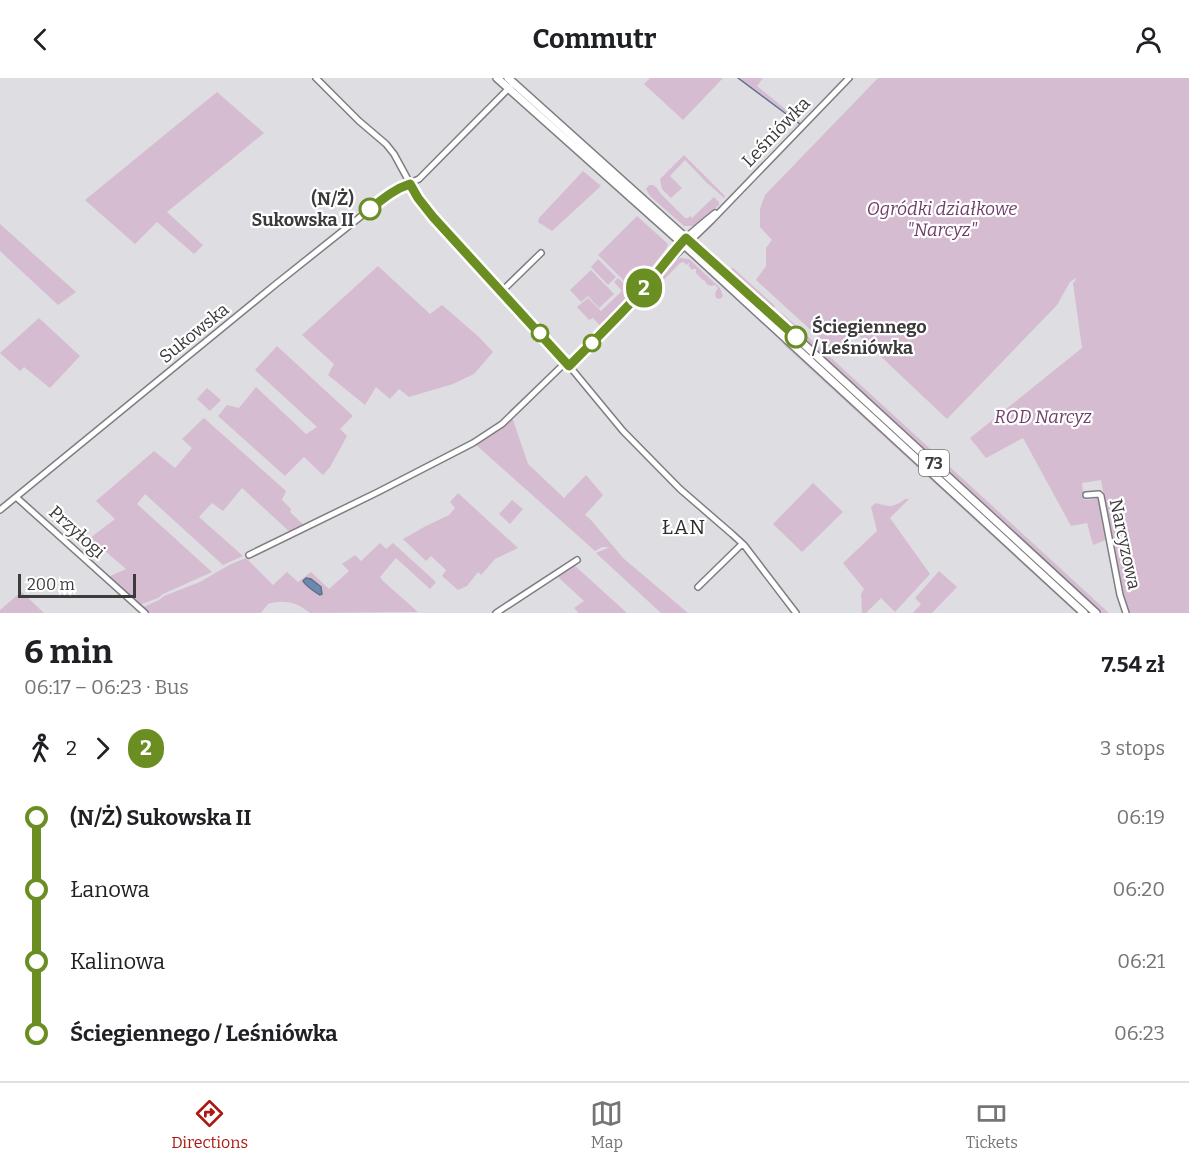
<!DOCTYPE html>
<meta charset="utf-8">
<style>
:root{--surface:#fff;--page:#f6f6f6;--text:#202124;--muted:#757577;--line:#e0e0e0;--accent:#ab1913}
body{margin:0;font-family:Bitter,serif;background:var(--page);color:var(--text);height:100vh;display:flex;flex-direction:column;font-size:22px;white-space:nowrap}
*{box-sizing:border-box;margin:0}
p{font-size:20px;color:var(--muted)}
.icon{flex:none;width:33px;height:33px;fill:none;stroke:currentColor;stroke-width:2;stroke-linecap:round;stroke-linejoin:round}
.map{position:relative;height:535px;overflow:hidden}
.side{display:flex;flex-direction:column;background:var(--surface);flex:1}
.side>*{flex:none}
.badge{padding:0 12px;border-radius:20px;font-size:21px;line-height:39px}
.scale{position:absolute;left:18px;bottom:15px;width:118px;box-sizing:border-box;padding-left:6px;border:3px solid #3b3b3c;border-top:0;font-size:16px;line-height:21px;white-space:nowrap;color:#3b3b3c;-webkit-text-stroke:4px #fff;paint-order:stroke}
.map>.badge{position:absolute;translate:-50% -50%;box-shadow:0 0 0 3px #fff}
.legs{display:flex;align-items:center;gap:9px;height:66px;padding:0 24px;font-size:20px}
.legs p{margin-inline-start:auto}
.overview{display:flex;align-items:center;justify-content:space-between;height:102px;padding:0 24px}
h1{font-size:33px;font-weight:700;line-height:45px}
ul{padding:0 24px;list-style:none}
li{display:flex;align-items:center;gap:21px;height:72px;font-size:22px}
li i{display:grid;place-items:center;width:9px;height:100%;margin:0 8px;background:currentColor}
li i::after{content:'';width:15px;height:15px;margin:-8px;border:4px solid;border-radius:50%;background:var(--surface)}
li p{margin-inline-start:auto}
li:first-child i{background:linear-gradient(#0000 50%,currentColor 0)}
li:last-child i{background:linear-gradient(currentColor 50%,#0000 0)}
header{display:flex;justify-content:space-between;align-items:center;height:78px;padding:0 24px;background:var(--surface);font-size:27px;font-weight:700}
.tabs{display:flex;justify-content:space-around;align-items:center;height:84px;border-top:2px solid var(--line);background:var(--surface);font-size:16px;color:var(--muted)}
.tabs a{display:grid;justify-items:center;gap:3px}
.tabs .on{color:var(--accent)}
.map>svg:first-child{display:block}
</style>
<header><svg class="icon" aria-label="back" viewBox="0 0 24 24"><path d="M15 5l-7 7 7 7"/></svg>Commutr<svg class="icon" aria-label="person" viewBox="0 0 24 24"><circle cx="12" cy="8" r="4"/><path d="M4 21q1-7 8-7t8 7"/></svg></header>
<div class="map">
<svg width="1189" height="535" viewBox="0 0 1189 535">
<rect width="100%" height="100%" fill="#dedde2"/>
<!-- green -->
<path fill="#d6bcd1" d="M 650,0 L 723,0 L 683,42 L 644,6 Z
M 738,0 L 763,0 L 757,8 L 801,44 L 799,46 Z
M 878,0 L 1189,0 L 1189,535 L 1126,535 L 1101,402 L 1082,405 L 1084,422 L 1095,421 L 1096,419 L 1099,420 L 1108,461 L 1093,467 L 1087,445 L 1071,448 L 1023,360 L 986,380 L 970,360 L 1082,270 L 1073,205 L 1075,203 L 1076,200 L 1070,204 L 1057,227 L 947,341 L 856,255 L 836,275 L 756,202 L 766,188 L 766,170 L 772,162 L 760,149 L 760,131 L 765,117 Z
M 217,14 L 264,55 L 167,134 L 203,167 L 194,176 L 157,144 L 135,166 L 85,122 Z
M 684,77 L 725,118 L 724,120 L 706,104 L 685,82 L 670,98 L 682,110 L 671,120 L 662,111 L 660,101 Z
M 583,93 L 601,108 L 552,153 L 538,144 L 539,140 Z
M 649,107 L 653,107 L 656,109 L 662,117 L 685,140 L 688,140 L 690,138 L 692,140 L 714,119 L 719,124 L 719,127 L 694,148 L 684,148 L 650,118 L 646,111 Z
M 637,138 L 668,166 L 666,171 L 620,230 L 601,249 L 593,240 L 589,242 L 577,229 L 588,220 L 601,233 L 622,213 L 614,204 L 618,200 L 626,208 L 628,207 L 598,177 Z
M 0,146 L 76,214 L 58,227 L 0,173 Z
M 702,167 L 723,186 L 731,191 L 733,190 L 775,228 L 774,230 L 792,250 L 779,239 Z
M 680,180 L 689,181 L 720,210 L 723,218 L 720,221 L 716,220 L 715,215 L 718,210 L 715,207 C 710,209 708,207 705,204 L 705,202 L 704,203 L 696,195 L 696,191 L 693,191 L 692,192 L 688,187 L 689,187 L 689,184 L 687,187 L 683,184 L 680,185 L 648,218 L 646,218 L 644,217 L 646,214 L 678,181 Z
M 598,181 L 616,199 L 608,207 L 591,189 Z
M 378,188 L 430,236 L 442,227 L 479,259 L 493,274 L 474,296 L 453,306 L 409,319 L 399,311 L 390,321 L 376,309 L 365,327 L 328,297 L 334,286 L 302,257 Z
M 591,192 L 614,216 L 599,230 L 588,218 L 581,224 L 570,212 Z
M 738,212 L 754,225 L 1091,535 L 1088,535 L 1075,523 Z
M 780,233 L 1109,535 L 1101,535 L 1094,529 L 815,272 Z
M 39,240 L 80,278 L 50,310 L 24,289 L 20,293 L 0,275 Z
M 783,264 L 787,267 L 1078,535 L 1076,535 L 782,265 Z
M 277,268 L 353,338 L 340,351 L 347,358 L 330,389 L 323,397 L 304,379 L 285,398 L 218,338 L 227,327 L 239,330 L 256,309 L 306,356 L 317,349 L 255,292 Z
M 207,310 L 221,322 L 210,333 L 197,321 Z
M 512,339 L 528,386 L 564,420 L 586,397 L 603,417 L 585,437 L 591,442 L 623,480 L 688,535 L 661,535 L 596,475 L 610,469 L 602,469 L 595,473 L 475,366 Z
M 204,340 L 286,413 L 282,422 L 291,431 L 290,434 L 305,448 L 291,455 L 242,410 L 223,433 L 212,425 L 199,439 L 243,478 L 223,487 L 145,416 L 137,426 L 212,494 L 163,516 L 158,520 L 139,527 L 108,499 L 126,491 L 90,460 L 115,441 L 96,423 L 154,373 L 175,390 L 192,370 L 182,361 Z
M 813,405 L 843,434 L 802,474 L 773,446 Z
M 458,415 L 518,470 L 495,481 L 481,497 L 478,494 L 467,508 L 458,512 L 442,498 L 446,492 L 431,478 L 426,483 L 403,461 L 426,448 L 449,437 L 455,430 L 450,424 Z
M 905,421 L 909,421 L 890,440 L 930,496 L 895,534 L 881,520 L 866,535 L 862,535 L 861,516 L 864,511 L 843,485 L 877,453 L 871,429 L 876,425 C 890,429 893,430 905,421 Z
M 512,422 L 523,431 L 510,446 L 499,436 Z
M 380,465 L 386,471 L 393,465 L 436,504 L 430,511 L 396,480 L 380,499 L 383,503 L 418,534 L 310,535 C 297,524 284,521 268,526 L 261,535 L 147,535 L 141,530 L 159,522 L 164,518 L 200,504 L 229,487 L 246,480 L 273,507 L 287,494 L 298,504 L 311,494 L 329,511 L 349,493 L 342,486 L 355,477 L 361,483 Z
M 574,487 L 627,535 L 577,535 L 578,534 L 574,530 L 584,523 L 557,498 Z
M 939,493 L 957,509 L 932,535 L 913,535 L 921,526 L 915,520 Z
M 21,514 L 23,515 L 44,535 L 0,535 L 0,532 Z"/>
<!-- water -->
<path fill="#6c88ae" stroke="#5d718c" stroke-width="1.5" d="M 306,500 L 311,501 L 321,509 L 322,516 L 320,517 C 316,515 305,507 303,503 Z"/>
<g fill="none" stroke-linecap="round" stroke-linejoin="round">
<!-- stream -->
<path stroke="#5d718c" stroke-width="1.5" d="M 738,0 L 801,47"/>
<defs>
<path id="minor" d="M 316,0 L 359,43 L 386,66 L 394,76 L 418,120 L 433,139 L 566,284 L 623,353 L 680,411 L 732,456 L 744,467 L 796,535
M 661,190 C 674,168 695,151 715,135
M 502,213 L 541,175
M 569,288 L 625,231 L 656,196 L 711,143 L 849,0
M 1086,417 L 1099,416 L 1101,418 L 1120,517 L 1126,535
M 16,419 L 145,535
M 0,432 L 276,206 L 389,116 L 399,110 L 419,101 L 510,9
M 249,477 L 378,414 L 473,365 L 502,346 L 566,284
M 698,509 L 742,466
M 496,535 L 577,482"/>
<path id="major" d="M 497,0 L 693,175 L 1084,535
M 508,0 L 796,259 L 1096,535"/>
</defs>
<!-- minor casing -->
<use href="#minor" stroke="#7e7d81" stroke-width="8"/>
<!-- major casing -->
<use href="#major" stroke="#7e7d81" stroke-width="10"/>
<!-- minor -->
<use href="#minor" stroke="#fff" stroke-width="5"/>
<!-- major -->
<use href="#major" stroke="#fff" stroke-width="7"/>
</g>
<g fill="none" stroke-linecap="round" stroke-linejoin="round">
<defs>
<path id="line-1" d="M 370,131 C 383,121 394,111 410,106 L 418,120 L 433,139 L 569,288 C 594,263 618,239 641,214 C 657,196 670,177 686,160 L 796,259"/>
</defs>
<!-- line-1 casing -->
<use href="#line-1" stroke="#fff" stroke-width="14"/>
<!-- line-1 -->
<use href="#line-1" stroke="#6b8e23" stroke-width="9"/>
</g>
<!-- markers -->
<g fill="#fff" stroke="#6b8e23" stroke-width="3">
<circle cx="370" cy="131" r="10"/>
<circle cx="540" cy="255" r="8"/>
<circle cx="796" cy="259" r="10"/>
<circle cx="592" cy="265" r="8"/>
</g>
<g text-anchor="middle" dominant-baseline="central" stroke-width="4.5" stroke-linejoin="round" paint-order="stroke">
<!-- shield labels -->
<rect fill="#fff" stroke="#767676" stroke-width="1.5" x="919" y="372" width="30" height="26" rx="4.5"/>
<g font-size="16" font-weight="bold" fill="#3b3b3c">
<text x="934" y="385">73</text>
</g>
<!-- street labels -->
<g font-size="18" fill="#3b3b3c" stroke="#fff">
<text transform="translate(776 54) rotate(-46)">Leśniówka</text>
<text transform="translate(194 255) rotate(-39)">Sukowska</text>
<text transform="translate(77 454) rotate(42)">Przyłogi</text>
<text transform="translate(1125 466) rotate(78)">Narcyzowa</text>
</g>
<!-- stop labels -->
<g font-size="18" font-weight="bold" fill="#3b3b3c" stroke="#fff" text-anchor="end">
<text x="354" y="121">(N/Ż)<tspan x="354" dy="21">Sukowska II</tspan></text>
<text x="812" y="249" text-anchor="start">Ściegiennego<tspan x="812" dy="21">/ Leśniówka</tspan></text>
</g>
<!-- park labels -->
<g font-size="18" font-style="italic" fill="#703c69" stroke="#fff">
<text x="942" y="131">Ogródki działkowe<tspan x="942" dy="21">"Narcyz"</tspan></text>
<text x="1043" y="339">ROD Narcyz</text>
</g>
<!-- neighbourhood labels -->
<g font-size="20" letter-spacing="1.5" fill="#2d2c30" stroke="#fff">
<text x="684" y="449">ŁAN</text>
</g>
</g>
</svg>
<div class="scale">200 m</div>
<b class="badge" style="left:644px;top:210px;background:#6b8e23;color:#fff">2</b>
</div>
<section class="side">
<div class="overview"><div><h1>6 min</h1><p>06:17 – 06:23 · Bus</p></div><b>7.54 zł</b></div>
<div class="legs"><svg class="icon" aria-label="walk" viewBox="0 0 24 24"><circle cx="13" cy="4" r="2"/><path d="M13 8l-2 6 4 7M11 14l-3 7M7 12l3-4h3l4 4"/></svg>2<svg class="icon" aria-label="forward" viewBox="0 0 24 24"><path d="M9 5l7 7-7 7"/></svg><b class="badge" style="background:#6b8e23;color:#fff">2</b><p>3 stops</p></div>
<ul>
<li><i style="color:#6b8e23"></i><b>(N/Ż) Sukowska II</b><p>06:19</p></li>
<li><i style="color:#6b8e23"></i><span>Łanowa</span><p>06:20</p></li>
<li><i style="color:#6b8e23"></i><span>Kalinowa</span><p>06:21</p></li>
<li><i style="color:#6b8e23"></i><b>Ściegiennego / Leśniówka</b><p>06:23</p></li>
</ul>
</section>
<nav class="tabs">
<a class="on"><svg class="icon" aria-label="directions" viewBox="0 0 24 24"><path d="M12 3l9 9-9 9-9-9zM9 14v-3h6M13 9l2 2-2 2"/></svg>Directions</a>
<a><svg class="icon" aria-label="map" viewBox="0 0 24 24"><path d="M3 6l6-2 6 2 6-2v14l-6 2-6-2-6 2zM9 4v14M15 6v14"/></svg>Map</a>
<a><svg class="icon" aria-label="tickets" viewBox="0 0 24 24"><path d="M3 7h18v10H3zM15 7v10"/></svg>Tickets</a>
</nav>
